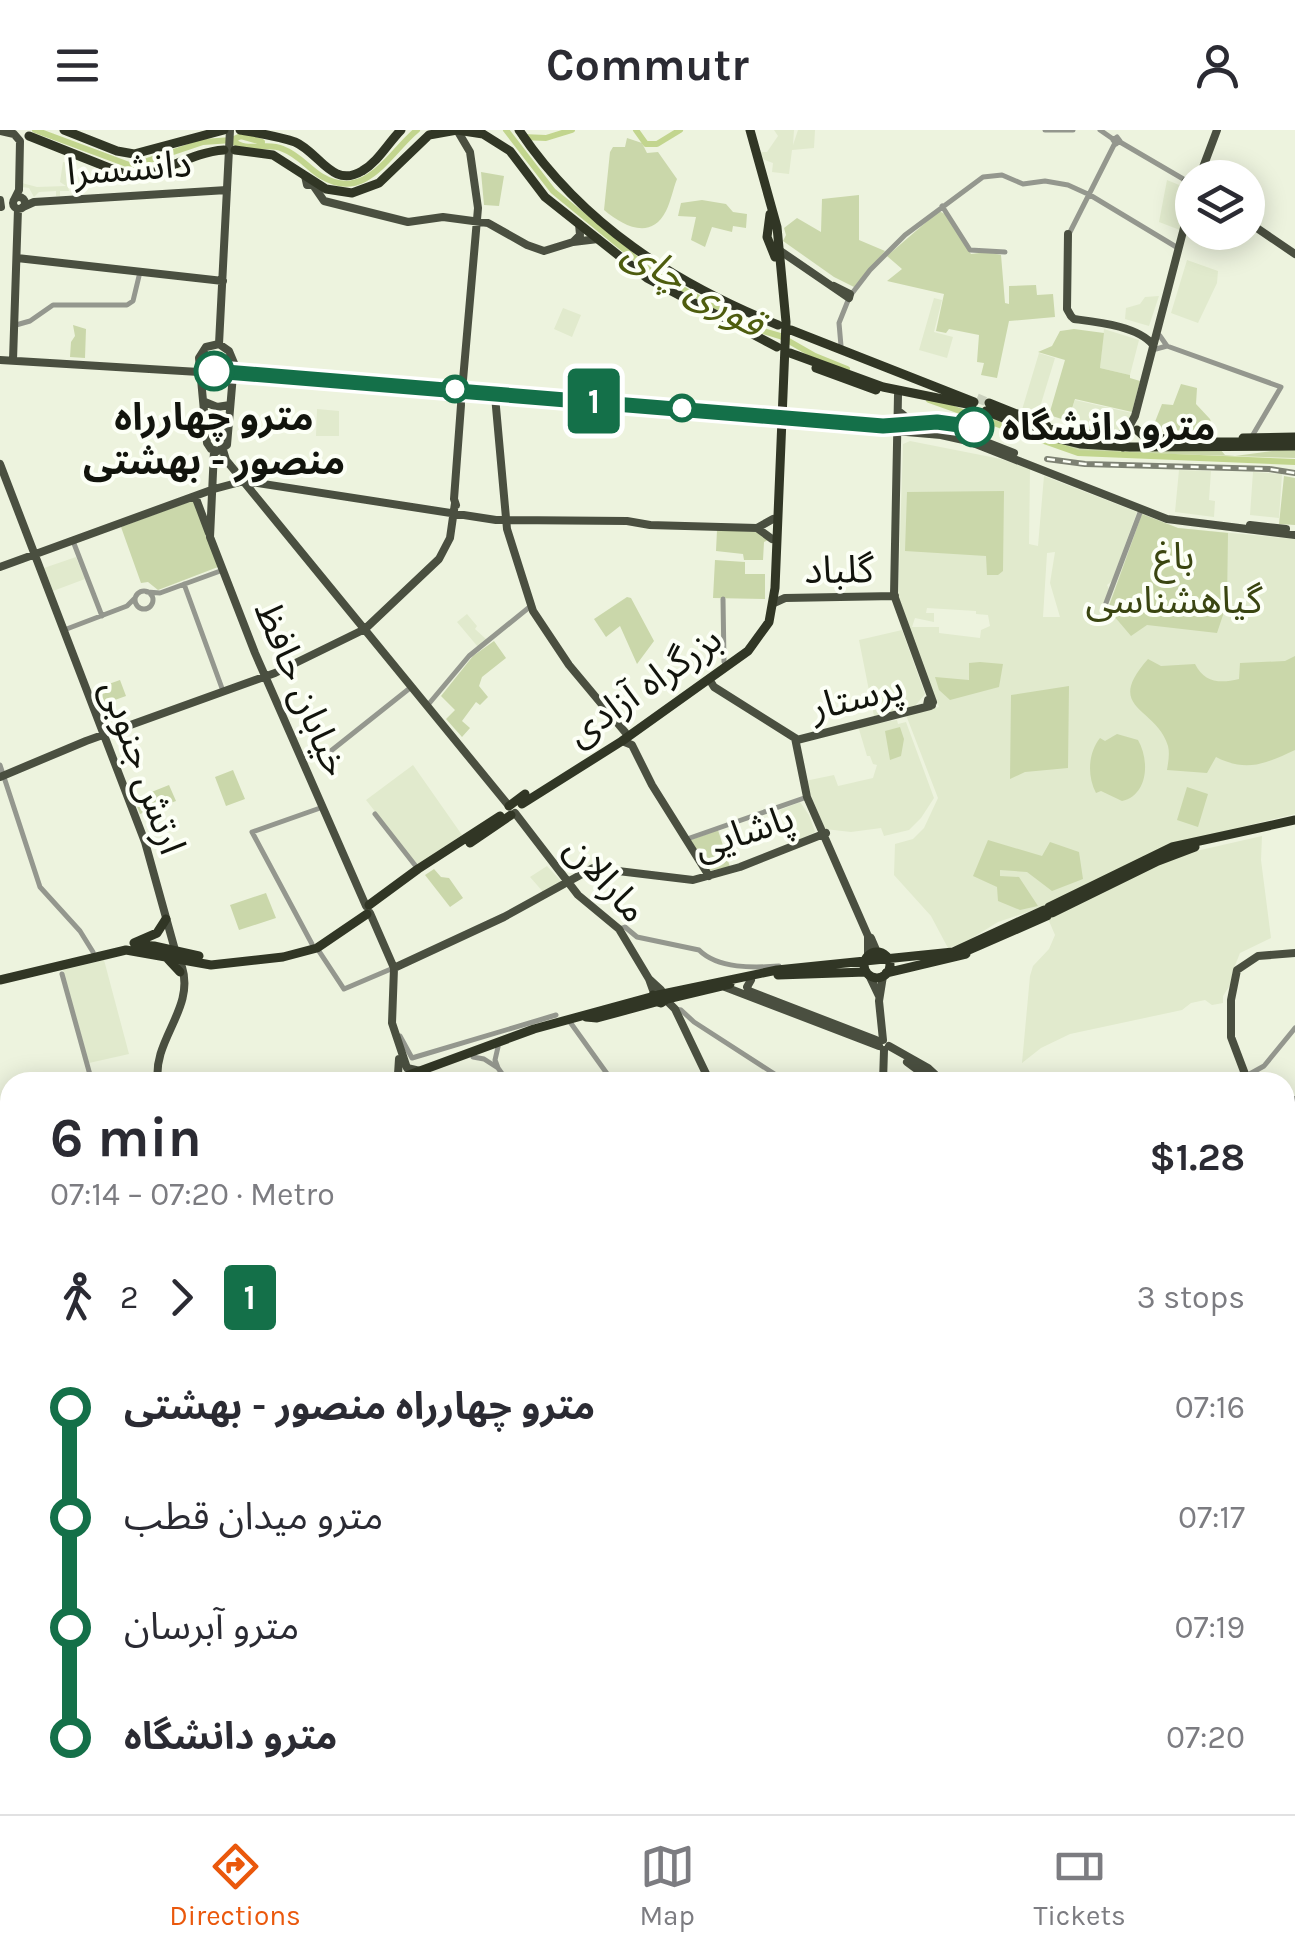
<!DOCTYPE html>
<meta charset="utf-8">
<style>
:root{--surface:#fff;--page:#f7f7f7;--text:#2b2b33;--muted:#7c7c81;--line:#e1e1e2;--accent:#ea580c}
body{margin:0;font-family:Karla,"Noto Sans Arabic",sans-serif;background:var(--page);color:var(--text);height:100vh;display:flex;flex-direction:column;font-size:38px;white-space:nowrap}
*{box-sizing:border-box;margin:0}
p{font-size:32px;color:var(--muted)}
.icon{flex:none;width:55px;height:55px;fill:none;stroke:currentColor;stroke-width:2;stroke-linecap:round;stroke-linejoin:round}
.map{position:relative;flex:1;overflow:hidden}
.side{position:absolute;left:0px;top:942px;width:1295px;height:742px;display:flex;flex-direction:column;background:var(--surface);border-radius:30px 30px 0 0;box-shadow:0 5px 25px #0003}
.side>*{flex:none}
.badge{padding:0 20px;border-radius:8px;font-size:35px;line-height:65px}
.controls{position:absolute;left:1175px;top:30px;display:grid;gap:20px}
.controls a{display:grid;place-items:center;width:90px;height:90px;border-radius:50%;background:var(--surface);box-shadow:0 5px 25px #0003;font-size:50px}
.map>.badge{position:absolute;translate:-50% -50%;box-shadow:0 0 0 5px #fff}
.legs{display:flex;align-items:center;gap:15px;height:110px;padding:0 50px;font-size:32px}
.legs p{margin-inline-start:auto}
.headline{display:flex;align-items:center;justify-content:space-between;height:170px;padding:0 50px}
h1{font-size:55px;font-weight:700;line-height:75px}
ul{padding:0 50px;list-style:none}
li{display:flex;align-items:center;gap:35px;height:110px;font-size:38px}
li i{display:grid;place-items:center;width:15px;height:100%;margin:0 12px;background:currentColor}
li i::after{content:'';width:25px;height:25px;margin:-12px;border:8px solid;border-radius:50%;background:var(--surface)}
li p{margin-inline-start:auto}
li:first-child i{background:linear-gradient(#0000 50%,currentColor 0)}
li:last-child i{background:linear-gradient(currentColor 50%,#0000 0)}
header{display:flex;justify-content:space-between;align-items:center;height:130px;padding:0 50px;background:var(--surface);font-size:45px;font-weight:700}
.menu{display:flex;justify-content:space-around;align-items:center;height:140px;border-top:2px solid var(--line);background:var(--surface);font-size:28px;color:var(--muted)}
.menu a{display:grid;justify-items:center;gap:5px}
.menu .current{color:var(--accent)}
.map>svg:first-child{display:block}
</style>
<header><svg class="icon" aria-label="menu" viewBox="0 0 24 24"><path d="M4 6h16M4 12h16M4 18h16"/></svg>Commutr<svg class="icon" aria-label="person" viewBox="0 0 24 24"><circle cx="12" cy="8" r="4"/><path d="M4 21q1-7 8-7t8 7"/></svg></header>
<div class="map">
<svg width="1295" height="1684" viewBox="0 0 1295 1684">
<rect width="100%" height="100%" fill="#edf3de"/>
<!-- built -->
<path fill="#e1eacd" fill-rule="evenodd" d="M 774,0 L 794,0 L 793,15 L 798,0 L 815,0 L 814,18 L 792,20 L 789,44 L 772,42 L 773,33 L 762,29 L 760,22 L 767,22 L 778,6 Z
M 63,32 L 70,33 L 67,53 L 69,61 L 60,61 L 60,66 L 56,66 L 56,61 L 39,62 L 34,67 L 29,58 L 22,57 L 22,53 L 37,57 L 66,56 L 60,52 Z
M 1167,50 L 1189,59 L 1180,100 L 1159,92 Z
M 1187,130 L 1218,141 L 1217,153 L 1198,193 L 1171,183 Z
M 1159,166 L 1149,196 L 1125,189 L 1126,178 L 1140,174 L 1145,167 Z
M 934,168 L 942,170 L 934,202 L 953,207 L 947,228 L 919,220 Z
M 563,178 L 581,185 L 572,207 L 554,199 Z
M 1104,199 L 1139,210 L 1130,245 L 1100,238 Z
M 1039,223 L 1055,228 L 1036,290 L 1021,283 Z
M 1075,270 L 1132,283 L 1129,296 L 1119,304 L 1065,299 Z
M 579,277 L 602,279 L 610,306 L 577,307 Z
M 317,279 L 339,281 L 339,306 L 316,306 Z
M 910,311 L 1001,329 L 1030,339 L 1029,414 L 1038,416 L 1044,346 L 1137,382 L 1112,451 L 1107,455 L 1109,459 L 1104,472 L 1109,474 L 1142,384 L 1178,398 L 1295,409 L 1295,684 L 1168,715 L 1048,775 L 1183,724 L 1262,706 L 1261,730 L 1271,808 L 1240,823 L 1232,843 L 1232,852 L 1223,866 L 1223,873 L 1212,875 L 1205,870 L 1191,873 L 1182,880 L 1070,904 L 1041,918 L 1022,933 L 1030,846 L 1033,836 L 1049,819 L 1055,805 L 1043,777 L 998,792 L 964,813 L 948,818 L 931,786 L 894,745 L 895,714 L 913,709 L 924,698 L 938,668 L 906,585 L 939,577 L 898,472 L 903,314 ZM 1055,422 L 1050,453 L 1060,487 L 1043,487 L 1047,423 ZM 927,478 L 976,481 L 976,484 L 988,485 L 990,496 L 981,500 L 980,508 L 939,503 L 939,497 L 912,497 L 915,488 L 934,492 L 934,483 L 926,483 Z
M 1179,340 L 1211,341 L 1209,370 L 1215,371 L 1214,387 L 1175,382 Z
M 1253,342 L 1282,344 L 1279,388 L 1250,385 Z
M 76,427 L 85,449 L 53,461 L 44,438 Z
M 467,484 L 477,496 L 475,499 L 487,510 L 478,517 L 457,492 Z
M 902,500 L 925,564 L 915,576 L 874,586 L 859,510 Z
M 897,590 L 898,594 L 906,592 L 934,668 L 921,688 L 909,700 L 884,706 L 881,698 L 851,702 L 825,699 L 805,651 L 834,645 L 838,656 L 873,648 L 877,635 L 873,634 L 870,626 L 867,626 L 858,596 Z
M 413,635 L 462,705 L 417,735 L 366,670 Z
M 800,672 L 809,685 L 815,702 L 792,714 L 780,680 Z
M 547,736 L 561,751 L 544,763 L 530,747 Z
M 104,830 L 129,924 L 89,933 L 63,840 Z"/>
<!-- green -->
<path fill="#cad7aa" d="M 627,8 L 642,13 L 647,23 L 658,22 L 677,49 C 673,59 671,71 666,81 C 651,111 623,96 604,80 L 610,22 L 613,17 L 625,17 Z
M 481,42 L 504,46 L 499,76 L 484,75 Z
M 859,65 L 859,110 L 885,121 L 854,157 L 834,147 L 783,111 L 786,105 L 784,98 L 797,88 L 821,102 L 822,69 Z
M 702,70 L 726,74 L 733,82 L 747,84 L 746,98 L 733,96 L 732,102 L 712,97 L 705,117 L 691,110 L 696,87 L 678,86 L 681,73 Z
M 939,81 L 945,84 L 971,124 L 987,122 L 1001,125 L 1005,173 L 1009,174 L 1009,156 L 1036,155 L 1037,165 L 1053,164 L 1055,187 L 1009,191 L 997,248 L 981,245 L 984,233 L 977,232 L 979,205 L 949,199 L 946,203 L 936,201 L 944,164 L 887,151 L 902,139 L 887,126 Z
M 73,195 L 86,199 L 85,228 L 70,227 L 71,212 L 75,206 Z
M 1074,199 L 1104,203 L 1100,238 L 1130,245 L 1130,248 L 1140,251 L 1132,282 L 1075,269 L 1068,291 L 1049,285 L 1065,230 L 1038,222 L 1052,216 L 1060,201 Z
M 1181,254 L 1197,258 L 1196,274 L 1210,289 L 1215,303 L 1151,302 L 1162,274 L 1173,275 Z
M 986,284 L 1057,311 L 1219,318 L 1225,325 L 1235,326 L 1295,318 L 1295,328 L 1076,321 L 1053,315 L 988,288 Z
M 1284,346 L 1295,348 L 1295,395 L 1279,394 Z
M 1004,361 L 1003,441 L 998,445 L 987,445 L 986,426 L 905,421 L 907,362 Z
M 194,370 L 218,437 L 158,460 L 148,452 L 141,453 L 121,397 Z
M 1142,384 L 1178,398 L 1228,403 L 1227,473 L 1217,503 L 1147,495 L 1131,506 L 1108,479 Z
M 717,400 L 763,402 L 768,410 L 764,412 L 763,430 L 744,430 L 743,424 L 716,421 Z
M 715,430 L 745,432 L 745,444 L 765,444 L 765,469 L 713,468 Z
M 627,467 L 631,468 L 654,511 L 637,534 L 620,496 L 606,507 L 594,489 Z
M 494,511 L 506,528 L 482,547 L 479,556 L 488,567 L 480,575 L 476,572 L 462,591 L 470,598 L 462,607 L 446,589 L 455,580 L 441,566 L 473,526 Z
M 1295,526 L 1295,620 C 1267,633 1247,643 1216,627 L 1207,643 L 1167,640 C 1168,633 1170,624 1168,616 C 1156,576 1103,580 1148,529 L 1161,536 L 1195,534 C 1204,552 1219,554 1239,549 L 1240,533 L 1285,531 Z
M 980,532 L 1003,534 L 999,557 L 950,570 L 939,560 L 935,547 L 969,550 L 969,533 Z
M 120,550 L 126,566 L 98,576 L 92,560 Z
M 1069,556 L 1068,638 L 1025,642 L 1010,649 L 1011,565 Z
M 900,597 L 904,609 L 901,626 L 890,630 L 885,601 Z
M 1117,604 L 1138,610 C 1150,631 1148,665 1122,671 L 1101,661 L 1096,663 C 1087,646 1088,623 1100,608 L 1105,611 Z
M 233,640 L 245,669 L 226,676 L 215,647 Z
M 169,655 L 176,671 L 140,684 L 134,669 Z
M 1187,657 L 1208,664 L 1198,697 L 1177,690 Z
M 718,700 L 730,737 L 707,741 L 688,711 Z
M 988,710 L 1042,726 L 1050,712 L 1079,722 L 1083,749 L 1052,761 L 1027,742 L 1000,740 L 1000,746 L 1019,747 L 1038,776 L 1020,780 L 998,771 L 997,757 L 973,746 Z
M 434,739 L 441,747 L 449,748 L 463,768 L 450,777 L 425,745 Z
M 266,763 L 276,788 L 239,800 L 230,775 Z
M 1285,1293 L 1295,1294 L 1295,1684 L 0,1684 L 0,1421 L 10,1416 L 10,1675 L 1285,1675 Z"/>
<g fill="none" stroke-linecap="round" stroke-linejoin="round">
<!-- river -->
<path stroke="#c2d58e" stroke-width="6" d="M 35,0 L 132,36 L 203,12 L 232,10 C 247,24 265,11 283,19 C 299,25 308,38 321,46 C 366,73 389,23 417,0
M 506,0 L 553,61 L 652,142 L 753,198 L 780,206 L 815,226 L 847,239
M 636,0 L 646,14 L 657,14 L 680,0
M 522,7 L 546,8 L 572,0
M 232,10 L 241,6 L 262,12
M 929,270 L 1078,323 L 1295,332"/>
<!-- highway-tunnel -->
<path stroke="#ccd2bf" stroke-width="9" stroke-dasharray="9 4.5" stroke-linecap="butt" d="M 977,268 L 989,273"/>
<!-- minor -->
<path stroke="#94978e" stroke-width="5" d="M 1045,0 L 1073,0
M 1100,0 L 1113,9
M 1117,7 L 1120,11 L 1116,14 L 1113,10 Z
M 1120,12 L 1185,50
M 942,76 L 970,120 L 1005,122
M 1069,104 L 1115,13
M 850,166 L 870,140 L 905,105 L 983,47 L 1002,45 L 1023,54 L 1045,51 L 1068,55 L 1090,65 L 1178,118
M 16,195 L 30,191 L 53,175 L 127,175 L 133,171 L 140,142
M 1160,206 L 1167,216
M 841,216 L 839,193 L 849,168
M 1167,216 L 1281,257 L 1251,308
M 1156,219 L 1167,216
M 73,411 L 102,486
M 184,454 L 223,561
M135 470a9 9 0 1 1 18 0a9 9 0 1 1-18 0Z
M 147,462 L 160,463 L 223,440
M 723,469 L 724,532
M 1106,473 L 1141,380
M 64,500 L 127,476 L 135,468
M 427,576 L 469,526 L 532,475
M 327,624 L 410,558
M 0,635 L 40,757 L 80,801 L 93,822
M 375,684 L 418,739
M 687,709 L 807,667
M 619,799 L 625,797 L 637,807 L 699,820 C 718,839 754,838 779,836
M 312,814 L 252,702 L 323,677
M 317,818 L 344,859 L 391,839
M 62,844 L 92,952
M 675,879 L 681,880 L 694,892 L 787,952
M 570,892 L 613,952
M 400,906 L 412,928 L 556,885
M 473,927 L 484,929 L 498,938 L 495,930 L 498,917
M 498,938 L 508,952
M 1246,946 L 1264,936 L 1295,898
M 0,1280 L 10,1333
M 0,1345 L 10,1358
M 268,1675 L 272,1684
M 300,1675 L 306,1684
M 305,1675 L 311,1684
M 314,1675 L 317,1684
M 539,1675 L 544,1684
M 543,1675 L 550,1684
M 549,1675 L 555,1684
M 498,1684 L 509,1675"/>
<!-- major -->
<path stroke="#4a4f40" stroke-width="8" d="M 457,0 L 470,22 L 478,78 L 461,273
M 0,1 L 14,4 L 20,11 L 19,60 L 14,70
M 305,46 L 307,55 L 313,55 L 324,71 L 408,92 L 443,87 L 488,93 L 527,115 L 544,121 L 573,112
M 1199,48 L 1217,0
M 1186,51 L 1192,58
M13 73a6 6 0 1 1 12 0a6 6 0 1 1-12 0Z
M 0,70 L 1,77
M 23,77 L 34,72 L 227,60
M 1248,92 L 1295,124
M 579,94 L 580,105 L 573,112 L 598,109
M 1068,104 L 1067,179 L 1071,186
M 779,120 L 849,168 L 850,164 L 834,156
M 17,128 L 223,151
M 1071,186 L 1074,189 C 1097,192 1138,196 1153,215
M 219,214 L 229,221 L 234,233 L 227,315 L 218,321 L 211,319 L 207,313 L 199,228 L 206,217 Z
M 219,214 L 230,0
M 0,230 L 199,242
M 13,230 L 18,79
M 233,244 L 941,305 L 968,311 L 1167,389 L 1295,405
M 898,265 L 894,465 L 933,572
M 495,266 L 507,399 L 533,481 L 569,535 L 625,602
M 205,272 L 217,277 L 230,275
M 901,283 L 919,298
M 946,302 L 968,305 L 1014,323
M 1125,304 L 1135,286 L 1192,67
M 223,320 L 226,330 L 509,676
M 214,321 L 210,407 L 255,523 L 366,776
M 0,334 L 145,712 L 175,820
M 195,366 L 209,403
M 456,375 L 454,369 L 461,275
M 649,395 L 757,398 L 773,389
M 1250,395 L 1286,399
M 757,398 L 772,409
M 0,437 L 214,359 L 244,351 L 496,390 L 627,391 L 650,395
M 774,473 L 785,468 L 895,466
M 709,549 L 714,557 L 795,608
M 928,570 L 932,570 L 932,575 L 927,575 Z
M 795,608 L 807,667 L 868,806 L 868,826
M 797,610 L 930,576
M 622,611 L 632,615 L 652,655 L 709,746
M 0,647 L 86,611 L 275,543 L 365,499 L 439,429 L 450,408 L 455,373
M 515,683 L 578,765 L 619,799 L 649,849
M 370,783 L 394,838 L 392,893 L 407,938 L 420,941
M 871,808 L 877,822
M 394,838 L 504,787 L 593,738 L 693,750 L 740,737 L 826,703
M 869,845 L 879,866
M 883,846 L 879,871 L 883,910
M 751,850 L 747,857 L 749,861 L 876,910
M 725,857 L 879,916
M 654,863 L 649,849 L 661,860
M 666,870 L 675,879 L 710,952
M 889,916 L 928,938 L 943,952
M 907,932 L 934,952
M 158,952 C 152,910 195,879 182,837
M 383,952 L 398,944 L 399,929
M 883,952 L 884,920
M 1248,952 L 1231,907 L 1231,870 L 1237,840 L 1258,826 L 1295,823
M 1285,969 L 1295,970
M 0,1046 L 10,1086
M 1285,1086 L 1295,1086
M 0,1159 L 10,1158
M 1285,1305 L 1295,1307"/>
<!-- highway -->
<path stroke="#313625" stroke-width="9" d="M 64,0 L 117,21 L 134,24 L 224,0
M 240,0 C 258,3 278,6 295,12 C 319,22 332,59 362,41 C 378,32 388,13 401,0
M 519,0 C 582,94 674,153 778,195
M 29,6 L 132,47 C 164,44 191,22 224,20
M 235,20 L 273,25 L 326,59 L 352,63 L 379,53 L 429,5 L 457,0 L 483,4 L 510,21 L 545,67 L 647,148 L 777,217
M 770,84 L 767,107 L 775,127
M 791,200 L 974,272
M 790,223 L 883,257 L 972,275
M 816,238 L 876,260
M 989,273 L 1047,296
M 986,281 L 1051,307 L 1080,314 L 1130,317 L 1295,316
M 1040,298 L 1111,307 L 1125,304 L 1121,312 L 1123,317
M 1137,300 L 1146,308 L 1201,310
M 1243,308 L 1295,307
M 1194,312 L 1248,312
M 522,674 L 622,611 L 748,521 L 769,492 L 775,458 L 786,192 L 777,97 L 750,0
M 509,676 L 525,664
M 470,713 L 511,685
M 369,775 L 418,739 L 500,686
M 1049,777 L 1172,717 L 1295,690
M 1052,783 L 1158,731 L 1195,717
M 134,813 L 157,803 L 166,789
M 136,815 L 154,816 L 199,826
M864 835a13 13 0 1 1 26 0a13 13 0 1 1-26 0Z
M 960,824 L 1047,786
M 166,827 L 180,842
M 886,843 L 966,824
M 778,845 L 866,842
M 0,850 L 126,820 L 211,835 L 283,827 L 317,818 L 367,784
M 653,865 L 654,871 L 661,873 L 667,869 L 730,854
M 586,887 L 597,888 L 656,872
M 390,952 L 534,899 L 658,865 L 777,840 L 953,822 L 1044,780
M 0,1015 L 10,1015
M 1285,1290 L 1295,1291
M 1285,1297 L 1295,1298
M 0,1419 L 10,1413
M 0,1426 L 10,1421"/>
<defs>
<path id="rail" d="M 1047,329 L 1085,334 L 1269,339 L 1295,343"/>
</defs>
<!-- rail casing -->
<use href="#rail" stroke="#7d8173" stroke-width="6"/>
<!-- rail -->
<use href="#rail" stroke="#fcfff6" stroke-width="2.5" stroke-dasharray="8" stroke-linecap="butt"/>
</g>
<g fill="none" stroke-linecap="round" stroke-linejoin="round">
<defs>
<path id="line-1" d="M 214,241 L 883,296 L 937,292 L 974,297"/>
</defs>
<!-- line-1 casing -->
<use href="#line-1" stroke="#fff" stroke-width="22"/>
<!-- line-1 -->
<use href="#line-1" stroke="#147049" stroke-width="15"/>
</g>
<!-- markers -->
<g fill="#fff" stroke="#147049" stroke-width="5">
<circle cx="214" cy="241" r="18"/>
<circle cx="455" cy="259" r="12"/>
<circle cx="682" cy="278" r="12"/>
<circle cx="974" cy="297" r="18"/>
</g>
<g text-anchor="middle" dominant-baseline="central" stroke-width="8" stroke-linejoin="round" paint-order="stroke">
<!-- street labels -->
<g font-size="38" fill="#12140d" stroke="#fcfff6">
<text transform="translate(129 38) rotate(-4)">دانشسرا</text>
<text transform="translate(839 440) rotate(-1)">گلباد</text>
<text transform="translate(644 556) rotate(-35)">بزرگراه آزادی</text>
<text transform="translate(302 559) rotate(67)">خیابان حافظ</text>
<text transform="translate(857 567) rotate(-14)">پرستار</text>
<text transform="translate(143 637) rotate(70)">ارتش جنوبی</text>
<text transform="translate(744 702) rotate(-18)">پاشایی</text>
<text transform="translate(606 749) rotate(48)">مارالان</text>
</g>
<!-- stop labels -->
<g font-size="38" font-weight="bold" fill="#12140d" stroke="#fcfff6">
<text x="214" y="287">مترو چهارراه<tspan x="214" dy="44">منصور - بهشتی</tspan></text>
<text x="1002" y="297" text-anchor="start">مترو دانشگاه</text>
</g>
<!-- park labels -->
<g font-size="38" fill="#3a4511" stroke="#fcfff6">
<text x="1174" y="426">باغ<tspan x="1174" dy="44">گیاهشناسی</tspan></text>
</g>
<!-- water labels -->
<g font-size="40" font-style="italic" fill="#4e5d0e" stroke="#fcfff6">
<text transform="translate(694 157) rotate(31)">قوری چای</text>
</g>
</g>
</svg>
<div class="controls">
<a><svg class="icon" aria-label="layers" viewBox="0 0 24 24"><path d="M12 4l9 5-9 5-9-5zM3 14l9 5 9-5"/></svg></a>
</div>
<b class="badge" style="left:594px;top:271px;background:#147049;color:#fff">1</b>
<section class="side">
<div class="headline"><div><h1>6 min</h1><p>07:14 – 07:20 · Metro</p></div><b>$1.28</b></div>
<div class="legs"><svg class="icon" aria-label="walk" viewBox="0 0 24 24"><circle cx="13" cy="4" r="2"/><path d="M13 8l-2 6 4 7M11 14l-3 7M7 12l3-4h3l4 4"/></svg>2<svg class="icon" aria-label="forward" viewBox="0 0 24 24"><path d="M9 5l7 7-7 7"/></svg><b class="badge" style="background:#147049;color:#fff">1</b><p>3 stops</p></div>
<ul>
<li><i style="color:#147049"></i><b>مترو چهارراه منصور - بهشتی</b><p>07:16</p></li>
<li><i style="color:#147049"></i><span>مترو میدان قطب</span><p>07:17</p></li>
<li><i style="color:#147049"></i><span>مترو آبرسان</span><p>07:19</p></li>
<li><i style="color:#147049"></i><b>مترو دانشگاه</b><p>07:20</p></li>
</ul>
</section>
</div>
<nav class="menu">
<a class="current"><svg class="icon" aria-label="directions" viewBox="0 0 24 24"><path d="M12 3l9 9-9 9-9-9zM9 14v-3h6M13 9l2 2-2 2"/></svg>Directions</a>
<a><svg class="icon" aria-label="map" viewBox="0 0 24 24"><path d="M3 6l6-2 6 2 6-2v14l-6 2-6-2-6 2zM9 4v14M15 6v14"/></svg>Map</a>
<a><svg class="icon" aria-label="tickets" viewBox="0 0 24 24"><path d="M3 7h18v10H3zM15 7v10"/></svg>Tickets</a>
</nav>
